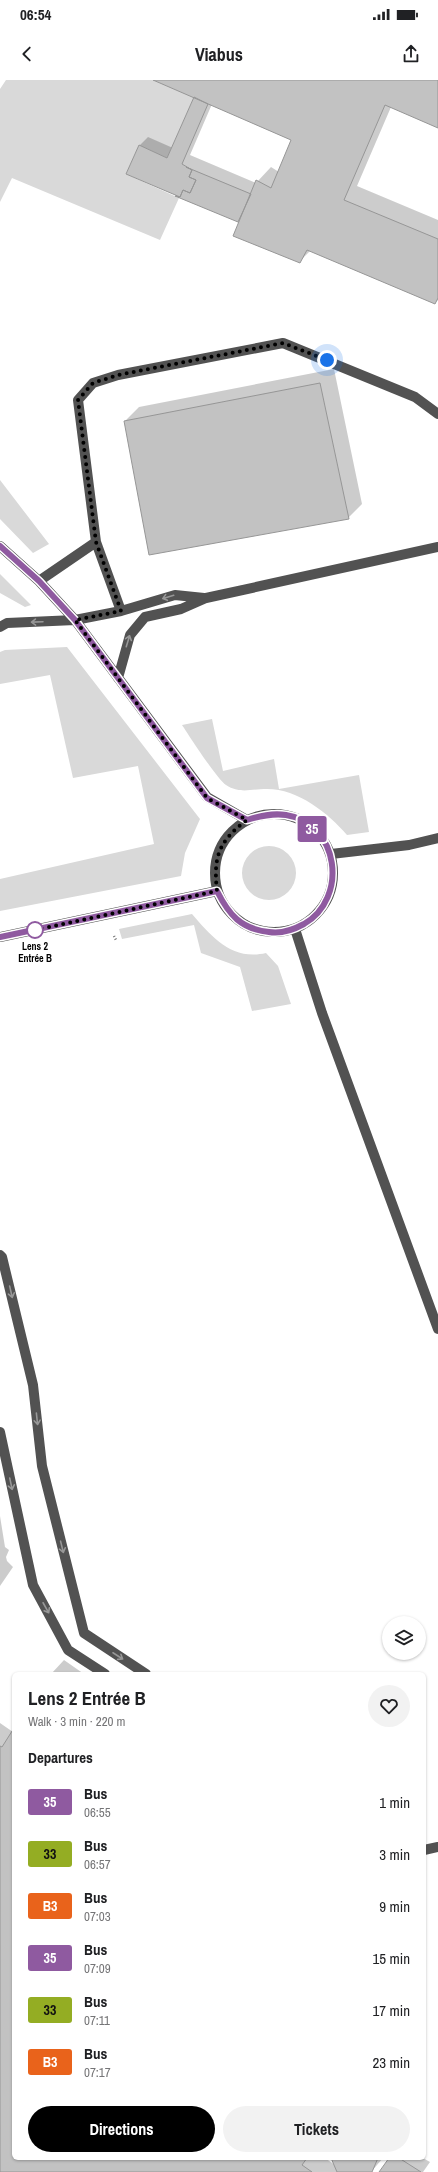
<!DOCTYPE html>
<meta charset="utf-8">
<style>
:root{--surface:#fff;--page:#f2f2f2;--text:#202124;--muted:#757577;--accent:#000}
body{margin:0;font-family:"Archivo Narrow",sans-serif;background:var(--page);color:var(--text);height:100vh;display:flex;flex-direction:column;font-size:15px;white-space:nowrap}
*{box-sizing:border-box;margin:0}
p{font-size:13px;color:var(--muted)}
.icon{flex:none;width:22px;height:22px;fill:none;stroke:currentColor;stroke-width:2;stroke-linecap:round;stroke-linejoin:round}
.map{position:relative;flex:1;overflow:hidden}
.drawer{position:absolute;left:12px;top:1592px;width:414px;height:488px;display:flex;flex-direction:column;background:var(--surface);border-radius:6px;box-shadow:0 1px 3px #0004}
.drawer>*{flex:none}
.badge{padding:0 8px;border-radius:3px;font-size:14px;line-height:26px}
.buttons{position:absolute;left:382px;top:1536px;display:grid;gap:8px}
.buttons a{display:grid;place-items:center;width:44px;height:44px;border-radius:50%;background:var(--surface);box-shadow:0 1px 3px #0004;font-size:20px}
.you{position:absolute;width:20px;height:20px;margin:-10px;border:3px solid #fff;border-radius:50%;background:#1a73e8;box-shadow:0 0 0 6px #1a73e833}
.map>.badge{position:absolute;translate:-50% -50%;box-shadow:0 0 0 2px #fff}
h2{padding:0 16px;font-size:15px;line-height:36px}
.round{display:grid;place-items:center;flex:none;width:42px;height:42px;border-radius:21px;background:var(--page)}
.overview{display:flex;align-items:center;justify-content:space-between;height:68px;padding:0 16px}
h1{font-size:19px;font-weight:800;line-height:30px}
.button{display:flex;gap:8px;margin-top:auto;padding:8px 16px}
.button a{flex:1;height:46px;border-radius:24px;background:var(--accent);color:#fff;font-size:16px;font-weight:800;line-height:46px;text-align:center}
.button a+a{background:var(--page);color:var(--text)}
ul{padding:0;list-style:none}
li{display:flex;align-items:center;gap:12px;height:52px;padding:0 16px}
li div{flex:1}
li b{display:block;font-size:15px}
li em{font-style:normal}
li .badge{min-width:44px;font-weight:700;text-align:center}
.status{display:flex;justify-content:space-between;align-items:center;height:28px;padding:0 20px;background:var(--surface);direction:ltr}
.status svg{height:11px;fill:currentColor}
header{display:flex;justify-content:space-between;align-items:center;height:52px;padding:0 16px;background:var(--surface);font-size:18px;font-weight:800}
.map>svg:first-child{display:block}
</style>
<div class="status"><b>06:54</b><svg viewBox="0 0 49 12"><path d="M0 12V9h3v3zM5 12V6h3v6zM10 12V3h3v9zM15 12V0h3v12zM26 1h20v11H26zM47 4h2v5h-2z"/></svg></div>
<header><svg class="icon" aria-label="back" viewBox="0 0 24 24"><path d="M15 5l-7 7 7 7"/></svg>Viabus<svg class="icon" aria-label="share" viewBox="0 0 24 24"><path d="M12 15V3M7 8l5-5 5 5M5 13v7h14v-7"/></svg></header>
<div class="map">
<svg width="438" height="2092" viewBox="0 0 438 2092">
<rect width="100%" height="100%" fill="#fff"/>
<!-- green -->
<path fill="#d9d9d9" d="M 6,0 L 153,0 L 194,17 L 167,78 L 139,65 L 126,94 L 179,118 L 160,160 L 12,98 L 0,122 L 0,9 Z
M 0,400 L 49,464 L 33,473 L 0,439 Z
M 0,494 L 31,525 L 25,527 L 0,513 Z
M 67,567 L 200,739 L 185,773 L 181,796 L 0,831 L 0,799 L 154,764 L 138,686 L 73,698 L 50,595 L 0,604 L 0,572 L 5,570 Z
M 212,639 L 223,691 L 274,679 L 279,709 L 359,695 L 369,752 L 347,755 C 328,733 298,709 267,709 C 250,709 240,714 226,705 C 217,699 190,657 182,645 Z
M242 793a27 27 0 1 1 54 0a27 27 0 1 1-54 0Z
M 192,834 C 212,857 232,881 266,873 L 278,886 L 291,924 L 252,931 L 240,887 L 201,873 L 194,845 L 122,859 L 119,849 Z"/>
<!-- shadow -->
<path fill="#0003" fill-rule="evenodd" d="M 155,0 L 438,0 L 438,47 L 391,27 L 357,106 L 438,140 L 438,220 L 435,223 L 311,170 L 299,182 L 242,137 L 238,141 L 139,66 L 148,57 L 173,68 L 195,17 ZM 212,24 L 292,59 L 279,92 L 271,87 L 256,103 L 190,75 Z
M 334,289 L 362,424 L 348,438 L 125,341 L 139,327 Z
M 0,1436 L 5,1467 L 9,1470 L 6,1477 L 7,1481 L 13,1487 L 0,1506 Z
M 64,1580 L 84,1594 L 51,1594 Z
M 0,1643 L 13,1652 L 14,1650 L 14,2078 L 325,2078 L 335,2085 L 332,2078 L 383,2078 L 371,2092 L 0,2092 Z
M 390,2078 L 423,2078 L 430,2082 L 423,2092 L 381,2092 Z"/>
<!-- building -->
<path fill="#c2c2c2" stroke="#969696" d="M 153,0 L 438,0 L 438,48 L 385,25 L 344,120 L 438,159 L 438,218 L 435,224 L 307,170 L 300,183 L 233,156 L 256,100 L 271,108 L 291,60 Z
M 194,17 L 208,24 L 182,84 L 192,90 L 189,97 L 196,100 L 190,113 L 183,110 L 180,117 L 126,94 L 139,65 L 167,78 Z
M 186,87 L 251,114 L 238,142 L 175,116 L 180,117 L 183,110 L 190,113 L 196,100 L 189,97 L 192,90 Z
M 320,303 L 349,439 L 149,475 L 124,341 Z
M 14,1648 L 14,2078 L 307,2078 L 302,2085 L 312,2092 L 0,2092 L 0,1666 L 2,1667 Z
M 331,2078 L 378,2078 L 372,2092 L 337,2092 Z
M 389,2078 L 399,2078 L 421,2092 L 379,2092 Z"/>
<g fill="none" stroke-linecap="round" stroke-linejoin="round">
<!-- path -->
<path stroke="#747474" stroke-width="2.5" stroke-dasharray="1 2" stroke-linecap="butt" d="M 114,856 L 116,860"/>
<!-- minor -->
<path stroke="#525252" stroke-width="10" d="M 96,462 L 121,531
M 0,466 L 39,501 L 75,540 L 207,717 L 247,740
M 39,501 L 96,462 L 78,320 L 93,303 L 118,295 L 283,263 L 415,317 L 438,334
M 0,547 L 7,543 L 75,540 L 121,531 L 175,515 L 204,518
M 118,598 L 130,555 L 145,537 L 181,529 L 206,518 L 438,467
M215 793a59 59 0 1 1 118 0a59 59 0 1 1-118 0Z
M 331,774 L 409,765 L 438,758
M 295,849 L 322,933 L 438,1249
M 0,857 L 217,811
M 0,1175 L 2,1177 L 33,1305 L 42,1386 L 84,1553 L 146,1594
M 0,1352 L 33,1505 L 68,1570 L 105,1594
M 424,1770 L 438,1767"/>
</g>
<!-- one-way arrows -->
<defs><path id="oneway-shaft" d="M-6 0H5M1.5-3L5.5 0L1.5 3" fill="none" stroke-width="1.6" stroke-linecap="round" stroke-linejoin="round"/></defs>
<g stroke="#979797">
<use href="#oneway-shaft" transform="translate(168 517) rotate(163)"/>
<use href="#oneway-shaft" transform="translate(37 542) rotate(178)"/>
<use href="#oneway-shaft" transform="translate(128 561) rotate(-73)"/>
<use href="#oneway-shaft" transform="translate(11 1212) rotate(77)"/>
<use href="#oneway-shaft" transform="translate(37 1339) rotate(84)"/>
<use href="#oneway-shaft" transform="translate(11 1404) rotate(78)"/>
<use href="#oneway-shaft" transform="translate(62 1467) rotate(76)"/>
<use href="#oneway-shaft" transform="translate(46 1528) rotate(61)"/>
<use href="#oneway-shaft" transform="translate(118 1576) rotate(33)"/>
</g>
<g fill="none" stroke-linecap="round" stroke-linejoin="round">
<defs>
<path id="line" d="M 0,466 L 39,501 L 75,540 L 207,718 L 247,740 C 260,736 272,733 286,735 C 339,743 349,818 304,844 C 293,850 281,854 269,852 C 241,849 229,835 217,811 L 0,857"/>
</defs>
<!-- line casing -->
<use href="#line" stroke="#fff" stroke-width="9"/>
<!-- line -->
<use href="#line" stroke="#8f5aa0" stroke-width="6"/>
<!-- walk -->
<path stroke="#000" stroke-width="4" stroke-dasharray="0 7.2" d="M 35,850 L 217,811 C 213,776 219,761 247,740 L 207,718 L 75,540 L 121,531 L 96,462 L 78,320 L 93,303 L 118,295 L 283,263 L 327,280"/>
</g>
<!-- markers -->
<circle fill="#fff" stroke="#8f5aa0" stroke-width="2" cx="35" cy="850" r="8"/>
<g text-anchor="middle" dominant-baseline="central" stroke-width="3" stroke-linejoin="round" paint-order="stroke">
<!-- stop labels -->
<g font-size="10" font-weight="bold" fill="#000" stroke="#fff">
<text x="35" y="866">Lens 2<tspan x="35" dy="12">Entrée B</tspan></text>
</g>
</g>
</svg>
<div class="buttons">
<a><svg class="icon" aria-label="layers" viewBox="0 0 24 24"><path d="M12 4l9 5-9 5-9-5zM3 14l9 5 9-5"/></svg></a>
</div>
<div class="you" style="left:327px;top:280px"></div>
<b class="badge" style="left:312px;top:749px;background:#8f5aa0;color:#fff">35</b>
<section class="drawer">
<div class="overview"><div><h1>Lens 2 Entrée B</h1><p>Walk · 3 min · 220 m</p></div><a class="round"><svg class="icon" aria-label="heart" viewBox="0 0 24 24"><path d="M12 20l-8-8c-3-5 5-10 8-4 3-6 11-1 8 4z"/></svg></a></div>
<h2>Departures</h2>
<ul>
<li><span class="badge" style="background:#8f5aa0;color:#fff">35</span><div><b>Bus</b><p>06:55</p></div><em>1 min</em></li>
<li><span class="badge" style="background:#94ad23;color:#111">33</span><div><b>Bus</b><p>06:57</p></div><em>3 min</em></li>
<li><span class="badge" style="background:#e9631b;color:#fff">B3</span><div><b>Bus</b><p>07:03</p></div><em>9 min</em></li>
<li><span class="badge" style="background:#8f5aa0;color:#fff">35</span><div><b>Bus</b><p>07:09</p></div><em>15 min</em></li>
<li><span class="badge" style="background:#94ad23;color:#111">33</span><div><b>Bus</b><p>07:11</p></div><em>17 min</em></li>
<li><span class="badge" style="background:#e9631b;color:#fff">B3</span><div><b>Bus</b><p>07:17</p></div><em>23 min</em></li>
</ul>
<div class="button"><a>Directions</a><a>Tickets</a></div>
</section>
</div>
